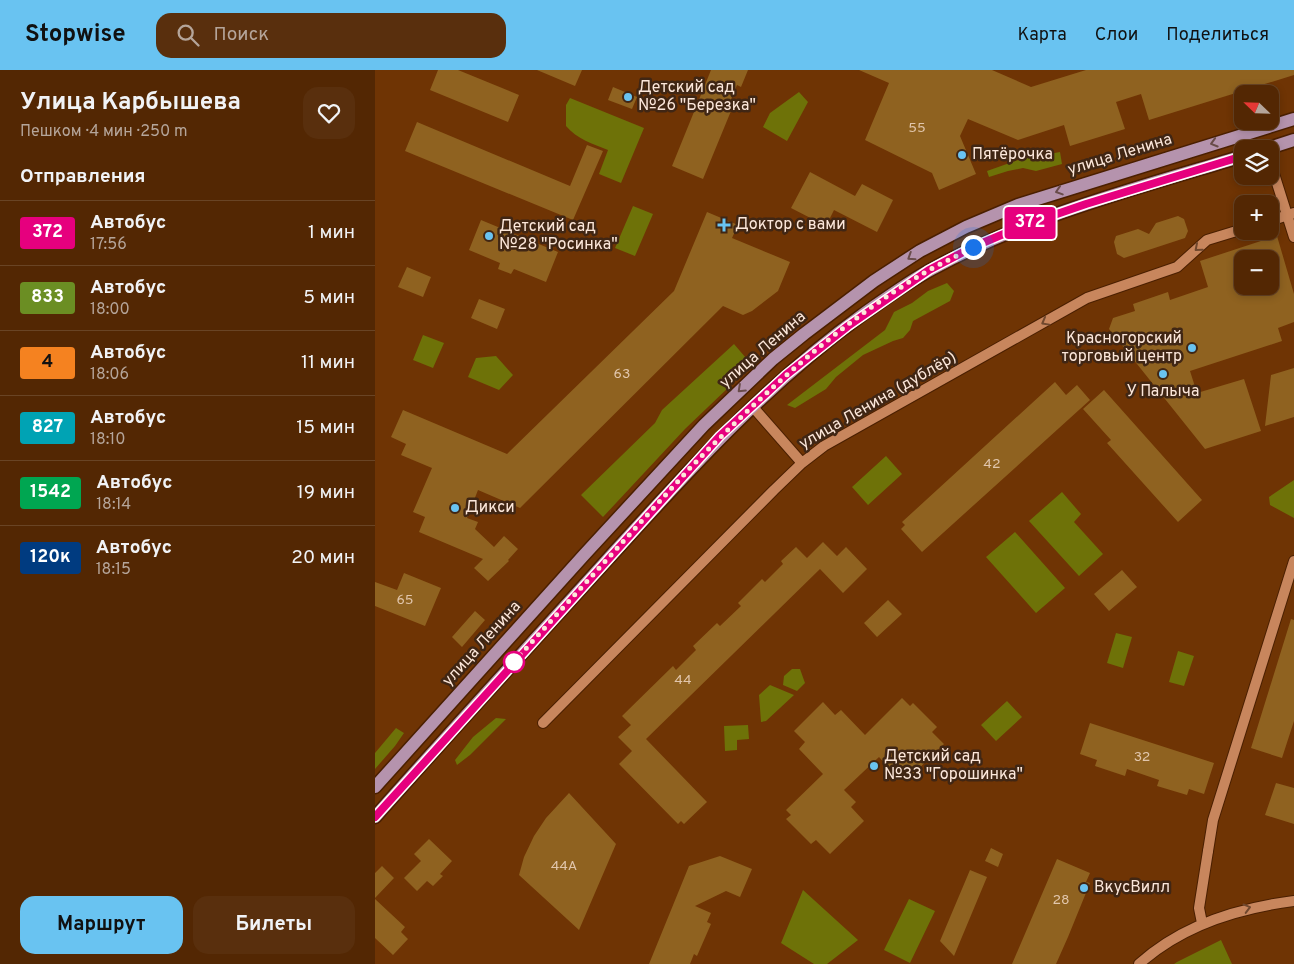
<!DOCTYPE html>
<html lang="ru">
<meta charset="utf-8">
<style>
:root{--surface:#532703;--page:#592f0d;--text:#f1f3f6;--muted:#b5a59a;--line:#694425;--accent:#69c3f1}
body{margin:0;font-family:Overpass,sans-serif;background:var(--page);color:var(--text);height:100vh;display:flex;flex-direction:column;font-size:19px;white-space:nowrap}
*{box-sizing:border-box;margin:0}
p{font-size:16px;color:var(--muted)}
.icon{flex:none;width:28px;height:28px;fill:none;stroke:currentColor;stroke-width:2;stroke-linecap:round;stroke-linejoin:round}
.map{position:relative;flex:1;overflow:hidden}
.sheet{display:flex;flex-direction:column;background:var(--surface);width:375px}
.sheet>*{flex:none}
.badge{padding:0 10px;border-radius:4px;font-size:18px;line-height:32px}
.needle{width:32px;rotate:293deg}
.tools{position:absolute;left:859px;top:15px;display:grid;gap:10px}
.tools a{display:grid;place-items:center;width:45px;height:45px;border-radius:10px;background:var(--surface);box-shadow:0 2px 8px #0003,0 0 0 1px var(--line);font-size:25px}
.you{position:absolute;width:25px;height:25px;margin:-12px;border:4px solid #fff;border-radius:50%;background:#1a73e8;box-shadow:0 0 0 8px #1a73e833}
.map>.badge{position:absolute;translate:-50% -50%;box-shadow:0 0 0 2px #fff}
h2{padding:0 20px;font-size:19px;line-height:45px}
.round{display:grid;place-items:center;flex:none;width:52px;height:52px;border-radius:15px;background:var(--page)}
.summary{display:flex;align-items:center;justify-content:space-between;height:85px;padding:0 20px}
h1{font-size:24px;font-weight:700;line-height:38px}
.action{display:flex;gap:10px;margin-top:auto;padding:10px 20px}
.action a{flex:1;height:58px;border-radius:15px;background:var(--accent);color:#111;font-size:20px;font-weight:700;line-height:58px;text-align:center}
.action a+a{background:var(--page);color:var(--text)}
ul{padding:0;list-style:none}
li{display:flex;align-items:center;gap:15px;height:65px;padding:0 20px;border-top:1px solid var(--line)}
li div{flex:1}
li b{display:block;font-size:19px}
li em{font-style:normal}
li .badge{min-width:55px;font-weight:700;text-align:center}
header{display:flex;align-items:center;gap:30px;box-sizing:border-box;height:70px;padding:0 25px;background:var(--accent);color:#111}
header strong{font-size:24px}
nav{display:flex;gap:28px;margin-inline-start:auto;font-size:18px}
.search{width:350px;height:45px;background:var(--page);display:flex;align-items:center;gap:12px;box-sizing:border-box;padding:0 18px;border-radius:15px;color:var(--muted);font-size:19px}
main{display:flex;flex:1;min-height:0}
.map>svg:first-child{display:block}
</style>
<header>
<strong>Stopwise</strong>
<div class="search"><svg class="icon" aria-label="search" viewBox="0 0 24 24"><circle cx="10" cy="10" r="6"/><path d="M15 15l6 6"/></svg>Поиск</div>
<nav><a>Карта</a><a>Слои</a><a>Поделиться</a></nav>
</header>
<main>
<section class="sheet">
<div class="summary"><div><h1>Улица Карбышева</h1><p>Пешком · 4 мин · 250 m</p></div><a class="round"><svg class="icon" aria-label="heart" viewBox="0 0 24 24"><path d="M12 20l-8-8c-3-5 5-10 8-4 3-6 11-1 8 4z"/></svg></a></div>
<h2>Отправления</h2>
<ul>
<li><span class="badge" style="background:#e6007e;color:#fff">372</span><div><b>Автобус</b><p>17:56</p></div><em>1 мин</em></li>
<li><span class="badge" style="background:#6b8e23;color:#fff">833</span><div><b>Автобус</b><p>18:00</p></div><em>5 мин</em></li>
<li><span class="badge" style="background:#f58220;color:#111">4</span><div><b>Автобус</b><p>18:06</p></div><em>11 мин</em></li>
<li><span class="badge" style="background:#00a3b4;color:#fff">827</span><div><b>Автобус</b><p>18:10</p></div><em>15 мин</em></li>
<li><span class="badge" style="background:#00a651;color:#fff">1542</span><div><b>Автобус</b><p>18:14</p></div><em>19 мин</em></li>
<li><span class="badge" style="background:#003b80;color:#fff">120к</span><div><b>Автобус</b><p>18:15</p></div><em>20 мин</em></li>
</ul>
<div class="action"><a>Маршрут</a><a>Билеты</a></div>
</section>
<div class="map">
<svg width="919" height="894" viewBox="0 0 919 894">
<rect width="100%" height="100%" fill="#6f3404"/>
<!-- green -->
<path fill="#6e7208" d="M 424,22 L 433,32 L 412,71 L 388,57 L 395,43 Z
M 195,28 L 269,58 L 246,113 L 224,104 L 233,80 C 218,74 202,69 191,56 L 191,35 Z
M 685,82 L 687,94 L 661,101 L 648,98 L 633,101 L 614,107 L 612,101 L 646,89 Z
M 258,136 L 278,144 L 260,186 L 240,178 Z
M 572,213 L 579,221 L 575,231 L 538,251 L 535,260 L 528,268 L 518,271 L 488,285 L 461,307 L 451,319 L 420,338 L 412,335 L 510,260 L 519,242 L 537,233 L 553,221 Z
M 48,265 L 69,273 L 58,298 L 38,290 Z
M 359,274 L 377,295 L 310,359 L 228,447 L 206,425 L 280,353 L 287,340 Z
M 121,286 L 138,305 L 124,320 L 93,307 L 101,288 Z
M 511,386 L 527,404 L 493,435 L 477,417 Z
M 919,410 L 919,448 L 895,435 L 894,427 Z
M 687,422 L 706,444 L 699,452 L 728,484 L 704,506 L 654,451 Z
M 640,462 L 690,518 L 661,543 L 611,487 Z
M 741,563 L 757,567 L 748,598 L 732,593 Z
M 803,581 L 819,586 L 809,616 L 794,612 Z
M 417,599 L 425,599 L 430,613 L 422,621 L 408,615 L 409,606 Z
M 395,615 L 419,625 L 391,651 L 386,652 L 384,625 Z
M 632,631 L 647,647 L 621,671 L 606,655 Z
M 121,648 L 131,649 L 95,685 L 82,695 L 80,690 L 98,667 Z
M 373,655 L 374,669 L 362,670 L 362,680 L 350,681 L 349,656 Z
M 21,658 L 29,663 L 20,676 L 0,699 L 0,683 Z
M 428,820 L 483,870 L 452,894 L 439,894 L 406,873 Z
M 534,829 L 560,841 L 535,893 L 509,880 Z
M 846,870 L 857,894 L 799,894 L 802,892 Z"/>
<!-- building -->
<path fill="#8f6220" fill-rule="evenodd" d="M 63,0 L 83,0 L 144,25 L 133,52 L 55,20 Z
M 162,0 L 207,0 L 200,16 Z
M 336,0 L 373,0 L 366,17 L 362,15 L 352,39 L 356,41 L 328,109 L 297,96 Z
M 484,0 L 617,0 L 656,17 L 711,0 L 919,0 L 919,5 L 774,50 L 766,24 L 741,32 L 750,59 L 695,76 L 689,55 L 643,70 L 593,49 L 585,66 L 601,104 L 564,120 L 557,103 L 490,70 L 514,13 Z
M 238,17 L 262,27 L 257,39 L 233,30 Z
M 42,52 L 195,116 L 212,75 L 228,81 L 198,150 L 30,81 Z
M 435,102 L 480,126 L 487,114 L 518,130 L 502,162 L 459,140 L 451,156 L 416,138 Z
M 332,142 L 363,155 L 357,168 L 415,192 L 403,221 L 377,241 L 368,245 L 348,236 L 145,438 L 103,420 L 92,448 L 103,452 L 100,459 L 119,477 L 129,466 L 143,479 L 133,490 L 134,491 L 113,511 L 99,498 L 108,489 L 44,462 L 50,447 L 38,442 L 57,398 L 26,385 L 31,374 L 16,367 L 28,340 L 132,384 L 299,221 Z
M 803,146 L 809,149 L 813,161 L 810,168 L 749,188 L 742,184 L 739,172 L 741,166 L 763,159 L 774,164 L 781,153 Z
M 106,150 L 183,182 L 171,212 L 139,199 L 136,204 L 123,199 L 125,193 L 94,180 Z
M 898,158 L 900,167 L 902,166 L 919,224 L 919,252 L 903,258 L 907,271 L 815,301 L 822,323 L 869,309 L 886,361 L 830,379 L 734,259 L 738,248 L 760,241 L 758,234 L 793,222 L 795,230 L 833,217 L 825,191 L 895,168 L 895,159 ZM 863,189 L 895,189 L 895,216 L 868,216 L 868,203 Z
M 32,197 L 56,207 L 48,227 L 23,217 Z
M 104,229 L 130,239 L 122,259 L 96,248 Z
M 919,298 L 919,347 L 890,356 L 896,305 Z
M 680,312 L 691,325 L 702,315 L 715,330 L 547,482 L 526,459 L 530,455 L 527,452 Z
M 729,320 L 827,430 L 803,452 L 732,373 L 736,370 L 708,339 Z
M 448,472 L 462,486 L 471,477 L 492,499 L 468,523 L 445,499 L 271,669 L 332,732 L 309,754 L 306,751 L 303,754 L 244,694 L 257,681 L 243,667 L 256,655 L 247,646 L 298,596 L 301,600 L 321,580 L 318,576 L 342,553 L 345,556 L 366,536 L 363,533 L 387,509 L 390,512 L 408,494 L 406,491 L 421,477 L 432,488 Z
M 747,500 L 762,517 L 734,541 L 719,524 Z
M 29,503 L 66,518 L 50,556 L 0,536 L 0,512 L 22,520 Z
M 513,530 L 527,544 L 502,567 L 489,553 Z
M 100,541 L 110,550 L 87,577 L 77,567 Z
M 916,549 L 919,550 L 919,651 L 907,688 L 876,678 Z
M 527,628 L 535,636 L 538,633 L 562,657 L 557,662 L 569,674 L 534,708 L 520,694 L 515,699 L 504,687 L 469,720 L 481,732 L 476,737 L 489,751 L 455,784 L 441,770 L 436,774 L 411,749 L 416,745 L 411,740 L 448,704 L 424,679 L 430,672 L 419,661 L 448,632 L 460,645 L 466,640 L 490,665 Z
M 715,653 L 839,693 L 829,724 L 814,719 L 812,725 L 782,716 L 784,710 L 752,699 L 750,706 L 720,696 L 722,690 L 705,684 Z
M 901,713 L 919,718 L 919,754 L 890,745 Z
M 194,723 L 241,774 L 204,860 L 144,805 L 149,787 L 159,766 L 171,748 Z
M 54,769 L 77,791 L 65,804 L 68,806 L 58,816 L 52,811 L 42,821 L 29,808 L 46,791 L 39,784 Z
M 616,778 L 628,784 L 623,797 L 610,791 Z
M 345,786 L 377,799 L 365,827 L 351,821 L 320,836 L 336,843 L 332,852 L 336,854 L 322,886 L 319,884 L 315,894 L 274,894 L 314,796 Z
M 682,789 L 715,803 L 711,812 L 715,813 L 693,867 L 681,894 L 637,894 Z
M 7,796 L 19,808 L 0,828 L 0,803 Z
M 595,800 L 612,807 L 579,886 L 565,871 Z
M 0,829 L 30,857 L 26,862 L 33,869 L 18,885 L 0,868 Z"/>
<g fill="none" stroke-linecap="round" stroke-linejoin="round">
<defs>
<path id="minor" d="M 895,91 L 919,167
M 895,151 L 919,143
M 377,336 L 427,393
M 168,653 L 399,420 L 427,393 L 449,376 L 712,228 L 802,197 L 832,170 L 868,159
M 833,781 L 838,750 L 919,491"/>
<path id="tertiary" d="M 827,853 L 824,838 L 833,781
M 764,894 C 807,855 863,838 919,831"/>
<path id="primary" d="M 891,79 L 919,70
M 0,717 L 209,485 L 329,355 L 398,289 L 429,264 L 499,211 L 545,181 L 591,157 L 643,135 L 919,49
M 0,747 C 77,660 155,575 233,489 C 314,400 389,316 487,245 C 510,229 533,212 557,199 C 654,146 762,118 868,86"/>
</defs>
<!-- minor casing -->
<use href="#minor" stroke="#4a1f00" stroke-width="12"/>
<!-- tertiary casing -->
<use href="#tertiary" stroke="#4a1f00" stroke-width="12"/>
<!-- primary casing -->
<use href="#primary" stroke="#4a1f00" stroke-width="15"/>
<!-- minor -->
<use href="#minor" stroke="#c8865d" stroke-width="10"/>
<!-- tertiary -->
<use href="#tertiary" stroke="#c8865d" stroke-width="10"/>
<!-- primary -->
<use href="#primary" stroke="#b593ad" stroke-width="12"/>
</g>
<!-- one-way arrows -->
<defs><path id="oneway-chevron" d="M-2-3.5L2.5 0L-2 3.5" fill="none" stroke-width="1.6" stroke-linecap="round" stroke-linejoin="round" transform="scale(1.25)"/></defs>
<g stroke="#694c4a">
<use href="#oneway-chevron" transform="translate(839 73) rotate(163)"/>
<use href="#oneway-chevron" transform="translate(684 121) rotate(162)"/>
<use href="#oneway-chevron" transform="translate(536 187) rotate(147)"/>
<use href="#oneway-chevron" transform="translate(366 319) rotate(137)"/>
</g>
<g stroke="#70482e">
<use href="#oneway-chevron" transform="translate(823 178) rotate(139)"/>
<use href="#oneway-chevron" transform="translate(670 252) rotate(151)"/>
<use href="#oneway-chevron" transform="translate(872 838) rotate(-15)"/>
</g>
<g fill="none" stroke-linecap="round" stroke-linejoin="round">
<defs>
<path id="line" d="M 0,747 L 345,366 L 411,305 L 473,256 L 554,200 L 598,177 L 650,155 L 711,134 L 868,86"/>
</defs>
<!-- line casing -->
<use href="#line" stroke="#fff" stroke-width="11"/>
<!-- line -->
<use href="#line" stroke="#e6007e" stroke-width="8"/>
<!-- walk -->
<path stroke="#fce7da" stroke-width="5" stroke-dasharray="0 9" d="M 139,592 L 136,595 L 315,398 C 387,324 465,252 554,200 C 569,192 584,185 598,177"/>
</g>
<!-- markers -->
<g fill="#69c3f1" stroke="#402614" stroke-width="2">
<circle cx="253" cy="27" r="5"/>
<circle cx="587" cy="85" r="5"/>
<path d="M346.5 147.5h5v5h5v5h-5v5h-5v-5h-5v-5h5z"/>
<circle cx="114" cy="166" r="5"/>
<circle cx="817" cy="278" r="5"/>
<circle cx="788" cy="304" r="5"/>
<circle cx="80" cy="438" r="5"/>
<circle cx="499" cy="696" r="5"/>
<circle cx="709" cy="818" r="5"/>
</g>
<circle fill="#fff" stroke="#e6007e" stroke-width="2.5" cx="139" cy="592" r="10"/>
<g text-anchor="middle" dominant-baseline="central" stroke-width="5" stroke-linejoin="round" paint-order="stroke">
<!-- number labels -->
<g font-size="14" fill="#e1c6ac">
<text x="542" y="58">55</text>
<text x="247" y="304">63</text>
<text x="617" y="394">42</text>
<text x="30" y="530">65</text>
<text x="308" y="610">44</text>
<text x="767" y="687">32</text>
<text x="189" y="796">44А</text>
<text x="686" y="830">28</text>
</g>
<!-- poi labels -->
<g font-size="16" fill="#fce7da" stroke="#402614" text-anchor="start">
<text x="263" y="18">Детский сад<tspan x="263" dy="18">№26 "Березка"</tspan></text>
<text x="597" y="85">Пятёрочка</text>
<text x="360" y="155">Доктор с вами</text>
<text x="124" y="157">Детский сад<tspan x="124" dy="18">№28 "Росинка"</tspan></text>
<text x="807" y="269" text-anchor="end">Красногорский<tspan x="807" dy="18">торговый центр</tspan></text>
<text x="788" y="322" text-anchor="middle">У Палыча</text>
<text x="90" y="438">Дикси</text>
<text x="509" y="687">Детский сад<tspan x="509" dy="18">№33 "Горошинка"</tspan></text>
<text x="719" y="818">ВкусВилл</text>
</g>
<!-- street labels -->
<g font-size="16" fill="#fce7da" stroke="#402614">
<text transform="translate(745 85) rotate(-17)">улица Ленина</text>
<text transform="translate(388 280) rotate(-41)">улица Ленина</text>
<text transform="translate(503 331) rotate(-30)">улица Ленина (дублёр)</text>
<text transform="translate(107 574) rotate(-48)">улица Ленина</text>
</g>
</g>
</svg>
<div class="tools">
<a><svg class="needle" viewBox="-14 -14 28 28"><path d="M0-13l5 13h-10z" fill="#e53935"/><path d="M0 13l5-13h-10z" fill="#b5a59a"/></svg></a>
<a><svg class="icon" aria-label="layers" viewBox="0 0 24 24"><path d="M12 4l9 5-9 5-9-5zM3 14l9 5 9-5"/></svg></a>
<a>+</a>
<a>−</a>
</div>
<div class="you" style="left:598px;top:177px"></div>
<b class="badge" style="left:655px;top:153px;background:#e6007e;color:#fff">372</b>
</div>
</main>
